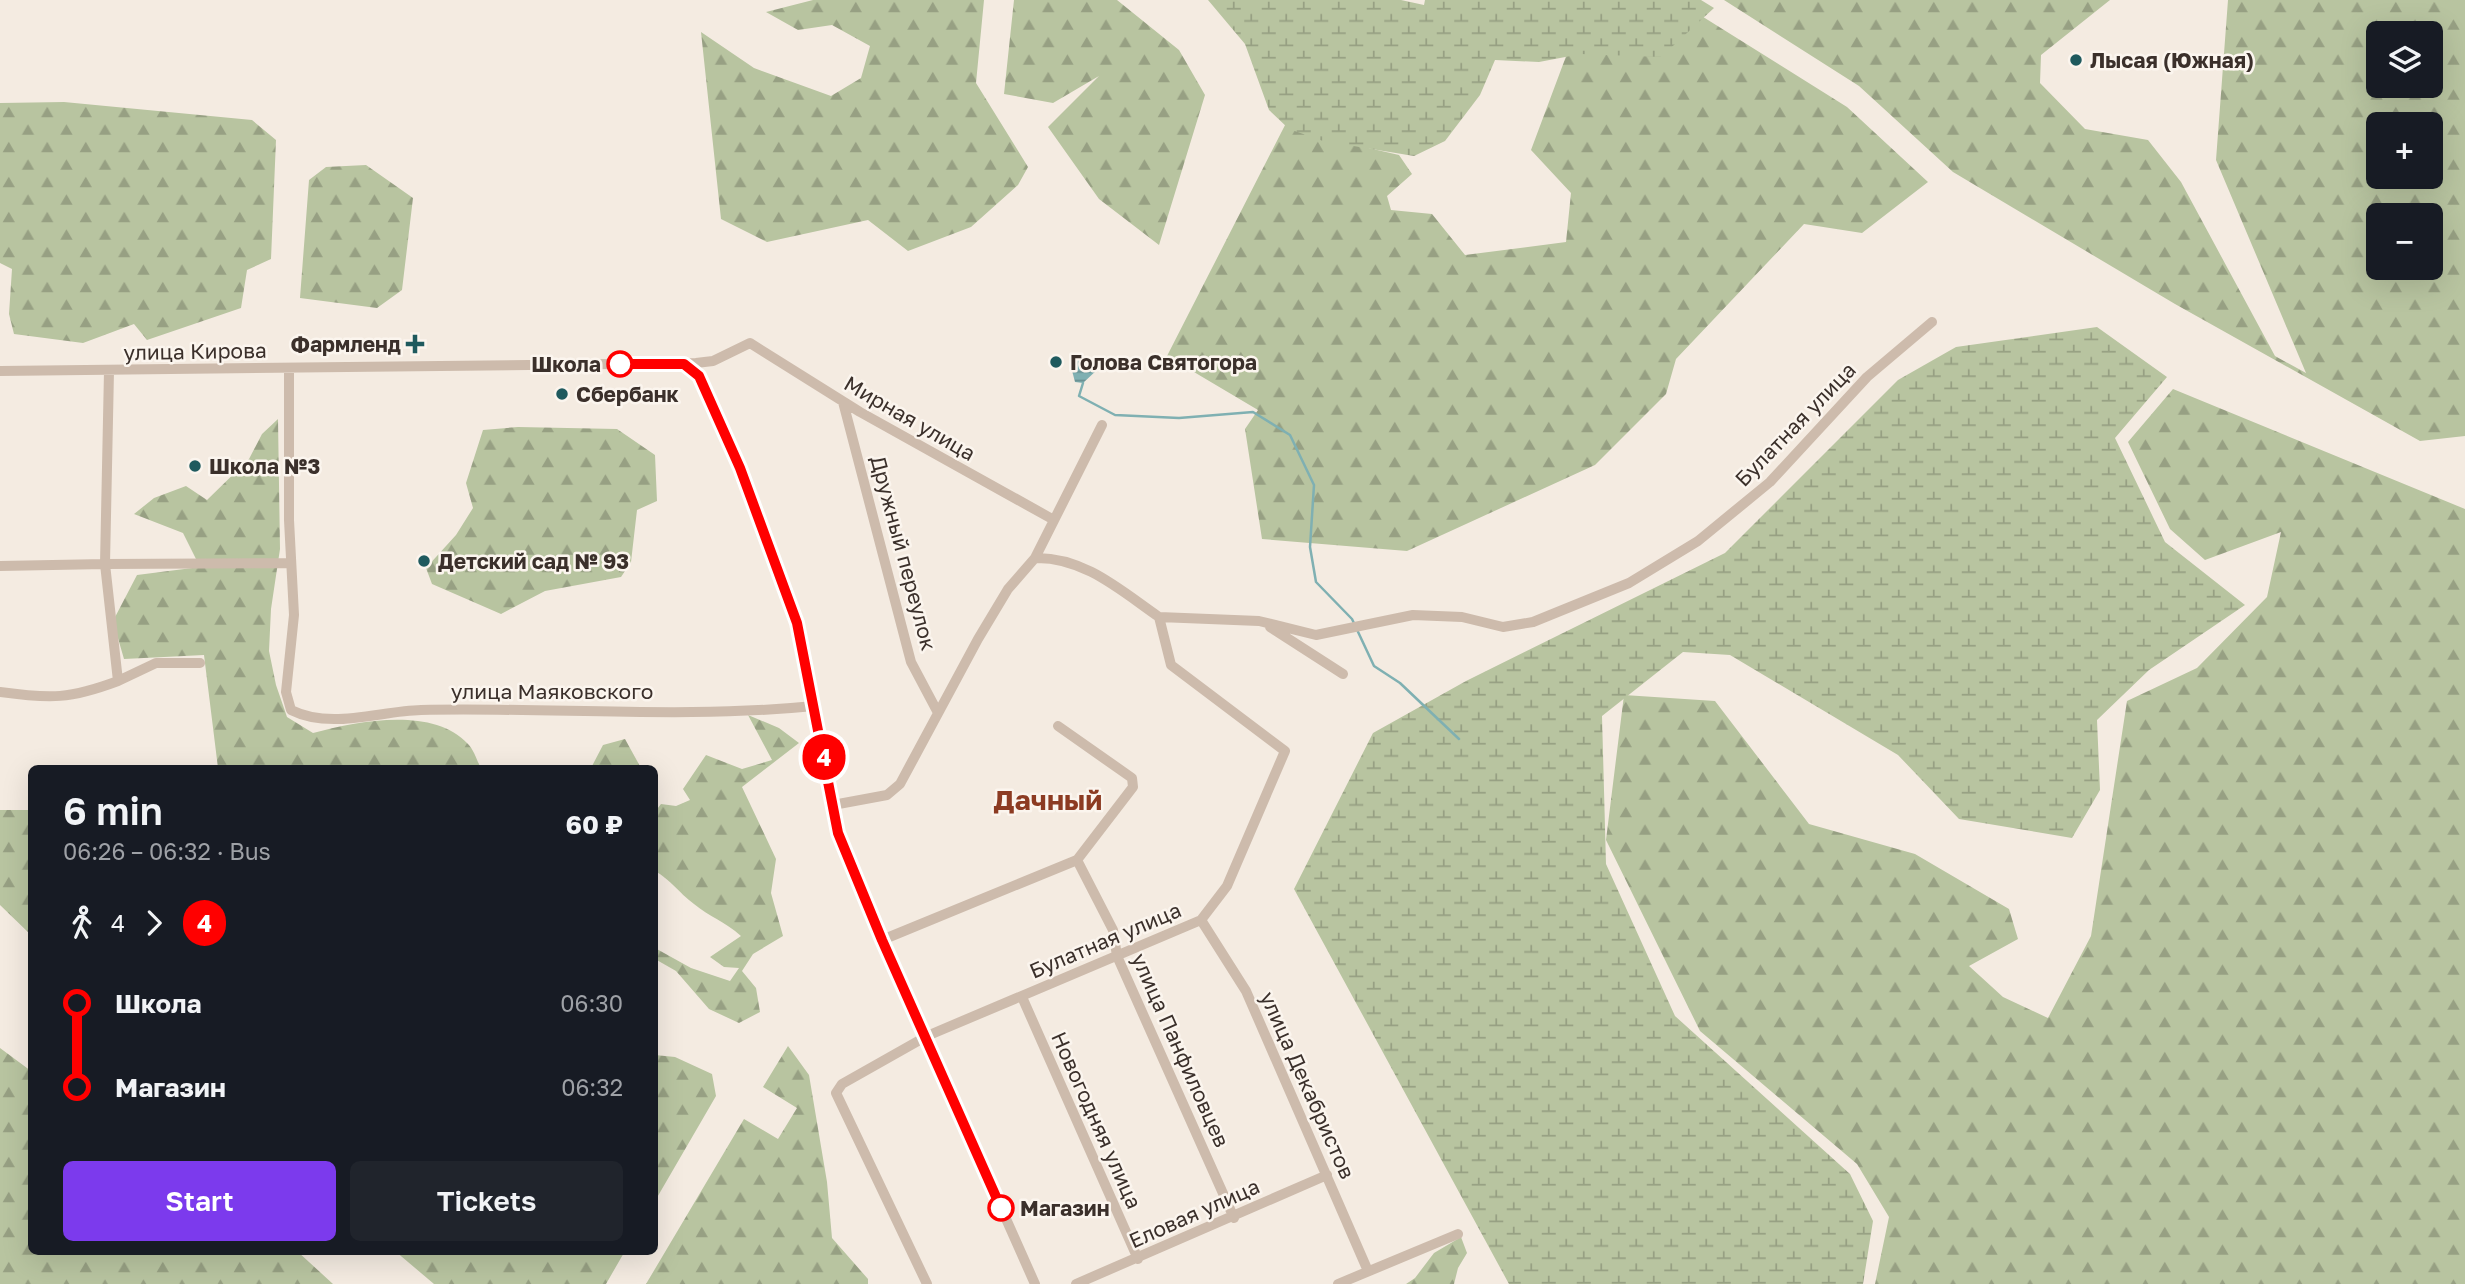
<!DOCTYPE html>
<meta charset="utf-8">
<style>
:root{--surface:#171b24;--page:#20242c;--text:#f1f3f6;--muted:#9ea1a6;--accent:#7c3aed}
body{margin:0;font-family:"Golos Text",sans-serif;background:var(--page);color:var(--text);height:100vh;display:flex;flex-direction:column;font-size:26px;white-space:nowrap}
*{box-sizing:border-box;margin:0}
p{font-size:23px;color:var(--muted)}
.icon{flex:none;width:38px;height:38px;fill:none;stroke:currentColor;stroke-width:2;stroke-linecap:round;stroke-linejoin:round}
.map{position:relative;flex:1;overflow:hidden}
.sheet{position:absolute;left:28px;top:765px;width:630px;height:490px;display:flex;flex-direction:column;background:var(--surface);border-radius:10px;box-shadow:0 7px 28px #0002}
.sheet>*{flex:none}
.badge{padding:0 14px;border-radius:23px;font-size:24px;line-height:46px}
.tools{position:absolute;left:2366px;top:21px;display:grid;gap:14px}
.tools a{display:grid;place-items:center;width:77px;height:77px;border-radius:10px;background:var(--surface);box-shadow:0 7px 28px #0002;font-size:35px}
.map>.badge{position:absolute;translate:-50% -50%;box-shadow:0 0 0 4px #fff}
.legs{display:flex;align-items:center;gap:10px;height:77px;padding:0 35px;font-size:23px}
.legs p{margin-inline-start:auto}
.overview{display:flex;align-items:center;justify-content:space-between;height:119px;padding:0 35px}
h1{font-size:38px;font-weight:600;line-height:52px}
.button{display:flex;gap:14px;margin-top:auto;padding:14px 35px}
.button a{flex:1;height:80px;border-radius:10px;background:var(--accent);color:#fff;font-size:28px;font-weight:600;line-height:80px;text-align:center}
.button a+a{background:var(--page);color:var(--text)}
ul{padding:0 35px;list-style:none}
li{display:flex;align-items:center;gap:24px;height:84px;font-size:26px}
li i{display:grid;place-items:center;width:10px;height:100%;margin:0 9px;background:currentColor}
li i::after{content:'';width:18px;height:18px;margin:-9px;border:5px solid;border-radius:50%;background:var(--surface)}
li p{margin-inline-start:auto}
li:first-child i{background:linear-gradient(#0000 50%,currentColor 0)}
li:last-child i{background:linear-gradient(currentColor 50%,#0000 0)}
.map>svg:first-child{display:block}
</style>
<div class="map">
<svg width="2465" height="1284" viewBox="0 0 2465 1284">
<defs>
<pattern id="forest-firs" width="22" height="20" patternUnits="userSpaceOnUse" patternTransform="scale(1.75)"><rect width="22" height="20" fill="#b8c4a0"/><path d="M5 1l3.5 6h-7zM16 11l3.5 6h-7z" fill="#97a083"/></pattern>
<pattern id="wetland-marsh" width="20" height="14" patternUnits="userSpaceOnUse" patternTransform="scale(1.75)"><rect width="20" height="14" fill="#b8c4a0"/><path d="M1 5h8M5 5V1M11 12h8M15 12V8" fill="none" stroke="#97a083"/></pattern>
<pattern id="water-rules" width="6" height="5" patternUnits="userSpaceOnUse" patternTransform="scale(1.75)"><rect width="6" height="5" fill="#7fb0b2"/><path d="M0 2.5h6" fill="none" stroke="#699091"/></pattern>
</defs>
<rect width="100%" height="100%" fill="#f4ebe1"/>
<!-- forest -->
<path fill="url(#forest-firs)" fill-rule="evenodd" d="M 813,0 L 984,0 L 976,83 L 1028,167 L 1018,185 L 971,227 L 908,251 L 868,220 L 767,242 L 721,219 L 701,32 L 754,68 L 831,96 L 861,78 L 870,46 L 832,25 L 798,30 L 766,12 Z
M 1014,0 L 1117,0 L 1179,50 L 1205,95 L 1159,245 L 1099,199 L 1048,127 L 1099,76 L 1053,103 L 1004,94 Z
M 1676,0 L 1847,107 L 1928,182 L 1862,233 L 1804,224 L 1676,359 L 1666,394 L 1595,465 L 1407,551 L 1262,539 L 1245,429 L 1258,410 L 1167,356 L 1305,86 L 1338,141 L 1399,155 L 1412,174 L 1387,196 L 1391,210 L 1432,214 L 1465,255 L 1566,242 L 1571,193 L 1531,150 L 1571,43 Z
M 1724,0 L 2110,0 L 2041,55 L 2040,83 L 2085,129 L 2148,140 L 2181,182 L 2275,356 L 2306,373 L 2216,160 L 2228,0 L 2465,0 L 2465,436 L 2420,441 L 2175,304 L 1953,172 L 1859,86 ZM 2378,33 L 2431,33 L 2431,86 L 2378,86 ZM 2378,124 L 2431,124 L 2431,177 L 2378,177 ZM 2378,215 L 2431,215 L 2431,268 L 2378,268 Z
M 64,102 L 252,120 L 276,140 L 271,259 L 247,270 L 241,308 L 147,340 L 134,324 L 83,343 L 14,334 L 9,314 L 12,269 L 0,263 L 0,103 Z
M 366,165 L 413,198 L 402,290 L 377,308 L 300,298 L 309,180 L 326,167 Z
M 2173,389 L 2465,509 L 2465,1284 L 1875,1284 L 1889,1217 L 1857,1164 L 1700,1031 L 1606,840 L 1624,695 L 1715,701 L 1809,824 L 1915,854 L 2009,909 L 2018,939 L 1969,966 L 2003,997 L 2048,1018 L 2091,936 L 2127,701 L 2197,668 L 2267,597 L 2281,532 L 2205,560 L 2170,529 L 2128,442 Z
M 278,419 L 280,549 L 271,609 L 269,651 L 276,685 L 287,717 L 313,733 C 358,721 433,706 468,744 C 474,750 477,761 481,768 L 218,768 L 204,655 L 124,659 L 113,621 L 137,575 L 200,567 L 183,533 L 134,514 L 154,498 L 186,486 L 207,500 L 249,459 L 262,434 Z
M 518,427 L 617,429 L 655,455 L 657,501 L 637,510 L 631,562 L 621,577 L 545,591 L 501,614 L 432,584 L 426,568 L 456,535 L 473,508 L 466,483 L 483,430 Z
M 748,715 L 779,728 L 799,743 L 742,787 L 776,859 L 771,893 L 783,936 L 753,954 L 742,971 L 756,988 L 760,1012 L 739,1023 L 709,1009 L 676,971 L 655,959 L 655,948 L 691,968 L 730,981 L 739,968 L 724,967 L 710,957 L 741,936 C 724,921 710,917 694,904 C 679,893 671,880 655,871 L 654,813 L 661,804 L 676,806 L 690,800 L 683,789 L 706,755 L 742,769 L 772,760 Z
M 625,739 L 641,768 L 591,768 L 603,745 Z
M 0,810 L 31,810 L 31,935 L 0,905 Z
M 788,1046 L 809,1075 L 827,1182 L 832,1238 L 868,1279 L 868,1284 L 646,1284 L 744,1119 L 778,1139 L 797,1108 L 763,1087 Z
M 0,1048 L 31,1071 L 32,1251 L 297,1251 L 333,1284 L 0,1284 Z
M 655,1055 L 675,1057 L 712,1074 L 716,1096 L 655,1201 Z
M 1461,1237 L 1467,1253 L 1458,1268 L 1454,1284 L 1406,1284 L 1415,1278 L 1434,1253 Z
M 395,1251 L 625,1251 L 606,1284 L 434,1284 Z"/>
<!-- wetland -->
<path fill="url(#wetland-marsh)" d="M 1208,0 L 1401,0 L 1424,5 L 1425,0 L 1701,0 L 1714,8 L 1661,57 L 1581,54 L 1539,62 L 1495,60 L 1480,95 L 1445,141 L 1414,156 L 1323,141 L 1289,129 L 1269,110 L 1245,44 Z
M 2097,327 L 2167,377 L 2115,438 L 2165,542 L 2245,605 L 2149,670 L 2097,720 L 2100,790 L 2072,838 L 1959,819 L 1898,755 L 1730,655 L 1683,652 L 1602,716 L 1606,864 L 1675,1016 L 1850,1174 L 1873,1221 L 1863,1284 L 1509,1284 L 1294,889 L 1373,733 L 1466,681 L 1725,553 L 1898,380 L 1956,347 Z"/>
<!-- water -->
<path fill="url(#water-rules)" d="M 1078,355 L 1089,359 L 1098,369 L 1083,383 L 1075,382 L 1070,363 Z"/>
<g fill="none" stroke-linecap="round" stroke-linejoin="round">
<!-- stream -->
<path stroke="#7fb0b2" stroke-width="2.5" d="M 1083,383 L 1079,396 L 1115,415 L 1179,418 L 1253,412 L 1290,435 L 1314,485 L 1310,547 L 1316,582 L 1352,619 L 1374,666 L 1400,683 L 1459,739"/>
<!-- minor -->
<path stroke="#cdbbac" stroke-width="10" d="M 684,364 L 700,376 L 740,468 L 797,623 L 838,833 L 882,940 L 1035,1284
M 289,368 L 289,520 L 294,615 L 286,692 L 291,710 C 331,730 379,711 421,710 C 552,707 684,719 814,706
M 0,371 L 696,363 L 713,361 L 750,343 L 860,412 L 1054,520
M 843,402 L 911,662 L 937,711
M 0,566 L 105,564 L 109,371
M 1159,617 L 1259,621 L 1316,635 L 1413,615 L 1462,617 L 1503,627 L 1533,622 L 1629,583 L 1698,541 L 1770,482 L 1867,377 L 1932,322
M 1270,627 L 1343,674
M 118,681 L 156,663 L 200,663
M 0,692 C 51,699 70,699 118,681 L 105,564 L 291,563
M 833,805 L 887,795 L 900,784 L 978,639 L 1008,589 L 1035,558 L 1102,425
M 1077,860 L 1113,930 L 1117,956 L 1234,1218
M 1201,920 L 1246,991 L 1368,1271
M 882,940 L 1077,860 L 1133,787 L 1132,778 L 1058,726
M 1022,997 L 1138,1259
M 927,1284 L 836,1093 L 842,1084 L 927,1036 L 1201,920 L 1227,886 L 1285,751 L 1171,665 L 1159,617 C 1120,590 1084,557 1035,558
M 1076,1284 L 1327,1175
M 1338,1284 L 1458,1234"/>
</g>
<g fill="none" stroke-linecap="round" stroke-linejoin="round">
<defs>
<path id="line-1" d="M 620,364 L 684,364 L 699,376 L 740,468 L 797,623 L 838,833 L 882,940 L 1001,1208"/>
</defs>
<!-- line-1 casing -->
<use href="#line-1" stroke="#fff" stroke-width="16"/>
<!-- line-1 -->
<use href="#line-1" stroke="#f00" stroke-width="10"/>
</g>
<!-- markers -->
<g fill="#1f5a5e" stroke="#fbf5ee" stroke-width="2.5">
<circle cx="2076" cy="60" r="7"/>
<path d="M411.5 333.5h7v7h7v7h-7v7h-7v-7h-7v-7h7z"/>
<circle cx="1056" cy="362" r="7"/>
<circle cx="562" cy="394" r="7"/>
<circle cx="195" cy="466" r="7"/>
<circle cx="424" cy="561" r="7"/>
</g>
<g fill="#fff" stroke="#f00" stroke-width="3.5">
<circle cx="620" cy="364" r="12"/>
<circle cx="1001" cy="1208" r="12"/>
</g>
<g text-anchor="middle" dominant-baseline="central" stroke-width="5" stroke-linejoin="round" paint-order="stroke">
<!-- poi labels -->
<g font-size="21" font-weight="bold" fill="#3b302b" stroke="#fbf5ee" text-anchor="start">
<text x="2090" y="60">Лысая (Южная)</text>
<text x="401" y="344" text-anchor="end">Фармленд</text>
<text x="1070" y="362">Голова Святогора</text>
<text x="576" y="394">Сбербанк</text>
<text x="209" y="466">Школа №3</text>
<text x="438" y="561">Детский сад № 93</text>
</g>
<!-- street labels -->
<g font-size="21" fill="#3b302b" stroke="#fbf5ee">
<text transform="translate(195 351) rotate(-1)">улица Кирова</text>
<text transform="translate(910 418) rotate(30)">Мирная улица</text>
<text transform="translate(1795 424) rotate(-46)">Булатная улица</text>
<text transform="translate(904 553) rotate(75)">Дружный переулок</text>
<text x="552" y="691">улица Маяковского</text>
<text transform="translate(1105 940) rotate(-23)">Булатная улица</text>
<text transform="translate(1181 1050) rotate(66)">улица Панфиловцев</text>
<text transform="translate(1308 1085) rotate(66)">улица Декабристов</text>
<text transform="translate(1097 1120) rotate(66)">Новогодняя улица</text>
<text transform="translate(1194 1213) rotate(-24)">Еловая улица</text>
</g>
<!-- stop labels -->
<g font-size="21" font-weight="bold" fill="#3b302b" stroke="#fbf5ee" text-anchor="end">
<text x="601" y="364">Школа</text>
<text x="1020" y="1208" text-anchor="start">Магазин</text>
</g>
<!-- district labels -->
<g font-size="28" font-weight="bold" fill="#8c3b22" stroke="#fbf5ee">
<text x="1048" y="799">Дачный</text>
</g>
</g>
</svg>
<div class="tools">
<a><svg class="icon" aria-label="layers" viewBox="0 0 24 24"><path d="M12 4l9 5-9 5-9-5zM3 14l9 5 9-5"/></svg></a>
<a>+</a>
<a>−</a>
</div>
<b class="badge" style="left:824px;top:757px;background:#f00;color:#fff">4</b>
<section class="sheet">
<div class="overview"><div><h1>6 min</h1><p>06:26 – 06:32 · Bus</p></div><b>60 ₽</b></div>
<div class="legs"><svg class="icon" aria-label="walk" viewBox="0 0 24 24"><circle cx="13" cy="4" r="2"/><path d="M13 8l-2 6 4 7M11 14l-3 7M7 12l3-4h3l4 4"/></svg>4<svg class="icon" aria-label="forward" viewBox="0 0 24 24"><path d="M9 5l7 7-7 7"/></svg><b class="badge" style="background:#f00;color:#fff">4</b></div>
<ul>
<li><i style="color:#f00"></i><b>Школа</b><p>06:30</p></li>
<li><i style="color:#f00"></i><b>Магазин</b><p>06:32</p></li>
</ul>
<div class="button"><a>Start</a><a>Tickets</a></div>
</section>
</div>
